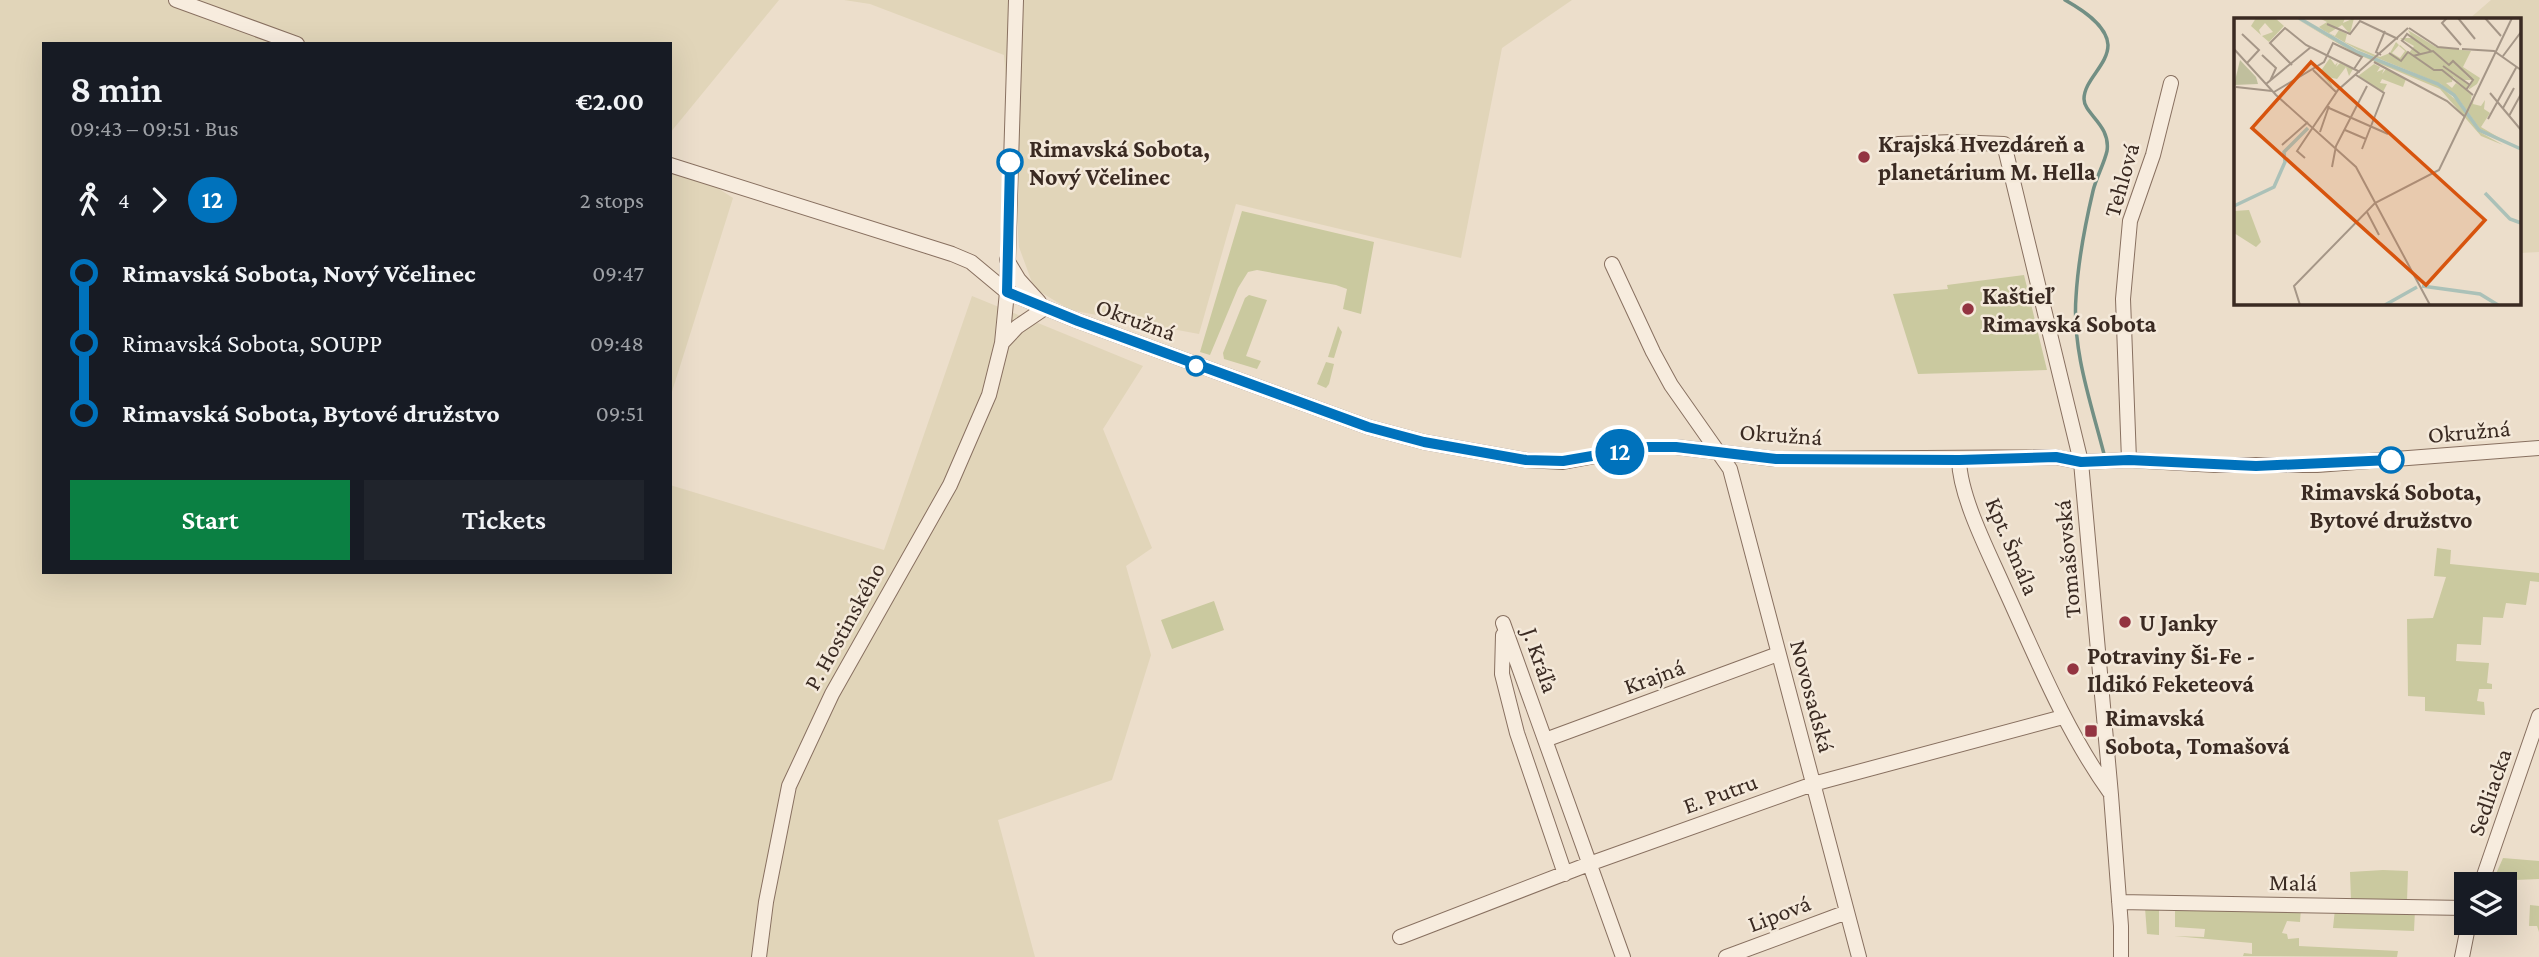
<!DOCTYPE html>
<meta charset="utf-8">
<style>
:root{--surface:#171b24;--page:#20242c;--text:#f1f3f6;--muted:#9ea1a6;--accent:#0b8043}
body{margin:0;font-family:"Crimson Pro",serif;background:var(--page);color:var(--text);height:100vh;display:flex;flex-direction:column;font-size:26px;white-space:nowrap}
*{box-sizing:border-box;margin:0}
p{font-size:23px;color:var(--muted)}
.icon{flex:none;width:38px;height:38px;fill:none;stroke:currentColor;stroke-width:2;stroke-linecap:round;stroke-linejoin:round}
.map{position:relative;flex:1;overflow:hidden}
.side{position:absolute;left:42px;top:42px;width:630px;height:532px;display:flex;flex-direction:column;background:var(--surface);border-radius:0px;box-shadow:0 7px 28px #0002}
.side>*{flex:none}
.badge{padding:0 14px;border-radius:23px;font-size:24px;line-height:46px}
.tools{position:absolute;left:2454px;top:872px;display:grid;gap:14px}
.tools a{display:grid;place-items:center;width:63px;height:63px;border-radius:0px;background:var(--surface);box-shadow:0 7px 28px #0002;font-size:35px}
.map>.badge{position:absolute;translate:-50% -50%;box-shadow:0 0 0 4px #fff}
.legs{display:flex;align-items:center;gap:10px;height:77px;padding:0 28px;font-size:23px}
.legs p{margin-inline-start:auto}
.overview{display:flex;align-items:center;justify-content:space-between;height:119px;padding:0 28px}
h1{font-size:38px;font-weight:600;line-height:52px}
.cta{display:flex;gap:14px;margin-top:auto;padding:14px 28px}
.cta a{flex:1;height:80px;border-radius:0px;background:var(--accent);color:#fff;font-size:28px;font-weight:600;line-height:80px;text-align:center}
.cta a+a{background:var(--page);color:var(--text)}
ul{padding:0 28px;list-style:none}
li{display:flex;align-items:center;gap:24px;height:70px;font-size:26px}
li i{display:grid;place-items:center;width:10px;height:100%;margin:0 9px;background:currentColor}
li i::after{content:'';width:18px;height:18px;margin:-9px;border:5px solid;border-radius:50%;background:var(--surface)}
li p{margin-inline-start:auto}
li:first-child i{background:linear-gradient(#0000 50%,currentColor 0)}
li:last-child i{background:linear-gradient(currentColor 50%,#0000 0)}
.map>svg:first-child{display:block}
</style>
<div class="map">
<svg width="2539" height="957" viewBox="0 0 2539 957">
<rect width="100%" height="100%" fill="#ecdecb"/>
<!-- farmland -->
<path fill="#e1d5b9" d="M 0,0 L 779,0 L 670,133 L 670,44 L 44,44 L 44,572 L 670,572 L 670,485 L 884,550 L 972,296 L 1143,366 L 1103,429 L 1152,548 L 1126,566 L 1151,655 L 1112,780 L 998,820 L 1035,957 L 0,957 Z
M 844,0 L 1572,0 L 1502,48 L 1461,258 L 1236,204 L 1199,334 L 1070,310 L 1034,288 L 1019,247 L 1004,55 L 870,4 Z
M 2491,0 L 2539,0 L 2539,252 L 2520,253 L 2520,19 L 2469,19 Z
M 670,157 L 733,198 L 670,398 Z"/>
<!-- green -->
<path fill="#cac99f" d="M 1242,211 L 1374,242 L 1361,314 L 1343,309 L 1347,289 L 1336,285 L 1257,270 L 1248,272 L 1238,288 L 1210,355 L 1200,352 Z
M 2024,275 L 2047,370 L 1918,374 L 1893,294 L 1948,289 L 1947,285 Z
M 1249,295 L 1267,300 L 1246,356 L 1261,361 L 1257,369 L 1224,359 L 1223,353 L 1245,298 Z
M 1338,326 L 1342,332 L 1334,358 L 1328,357 Z
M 1326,362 L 1334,364 L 1329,384 L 1326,388 L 1317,384 Z
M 2437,548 L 2451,550 L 2450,564 L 2539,573 L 2539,582 L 2530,581 L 2526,605 L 2506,603 L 2503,618 L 2483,617 L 2481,645 L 2457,644 L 2456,661 L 2489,663 L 2487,683 L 2492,684 L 2492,689 L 2479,689 L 2477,701 L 2484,702 L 2485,715 L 2425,711 L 2425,697 L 2408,696 L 2407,619 L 2433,618 L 2446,577 L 2434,576 Z
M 1214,601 L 1224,630 L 1172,649 L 1161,620 Z
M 2503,858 L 2539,861 L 2539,879 L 2515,880 L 2495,876 Z
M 2383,870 L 2408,871 L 2407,901 L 2351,900 L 2350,872 Z
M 2530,905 L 2539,906 L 2539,932 L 2537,926 L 2529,926 Z
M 2145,908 L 2159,908 L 2159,935 L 2147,934 Z
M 2301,908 L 2300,922 L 2287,921 L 2282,933 L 2287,934 L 2288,939 L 2299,938 L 2299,946 L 2398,951 L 2397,957 L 2243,956 L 2244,953 L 2252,954 L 2252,943 L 2174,936 L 2204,937 L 2205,929 L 2175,927 L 2175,909 Z
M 2335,909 L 2415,910 L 2414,931 L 2333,928 Z"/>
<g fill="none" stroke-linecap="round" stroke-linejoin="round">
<!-- stream -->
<path stroke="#728f84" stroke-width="3.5" d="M 2065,0 C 2081,9 2107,25 2108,45 C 2108,65 2084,80 2084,99 C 2084,114 2111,125 2107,151 C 2104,164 2096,178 2093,191 C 2085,225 2078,262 2076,297 C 2072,350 2091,403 2104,454"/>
<defs>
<path id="minor" d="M 176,0 L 297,44
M 1898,144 L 1954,142 L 2004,144 L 2081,462 L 2111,795 L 2121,926 L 2121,957
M 670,165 L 952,254 L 971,262 L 1007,292 L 1078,321 L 1368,427 L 1424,442 L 1526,460 L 1563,462 L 1644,447 L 1676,447 L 1775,459 L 2055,457 L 2081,462 L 2129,460 L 2216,465 L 2317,465 L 2539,448
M 1007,260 L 1019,280 L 1039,302
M 1612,264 L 1653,352 L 1671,385 L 1730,469 L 1859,957
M 1002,343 L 1017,327 L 1045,308
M 1959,460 C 1960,497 1988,551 2003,585 C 2036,657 2065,730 2111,794
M 2129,460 L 2123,299 L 2130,221 L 2153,155 L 2171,83
M 1503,623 L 1623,957
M 1503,635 L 1502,674 L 1517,733 L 1565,874
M 1545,740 L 1778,654
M 2481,884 L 2539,716
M 2119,902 L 2466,908
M 1400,937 L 1589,864 L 1813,784 L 2063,717
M 759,957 L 766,902 L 789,786 L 832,694 L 950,485 L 989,395 L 1002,343 L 1007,292 L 1016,0
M 1726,957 L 1847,912
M 2462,957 L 2469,922"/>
</defs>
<!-- minor casing -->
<use href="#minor" stroke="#887060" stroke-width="16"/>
<!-- minor -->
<use href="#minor" stroke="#f7ecde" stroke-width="14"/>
</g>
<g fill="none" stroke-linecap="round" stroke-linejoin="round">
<defs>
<path id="line-1" d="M 1010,162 L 1007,292 L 1078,321 L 1368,427 L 1424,442 L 1526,460 L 1563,461 L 1644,447 L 1676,447 L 1776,459 L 1959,460 L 2056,457 L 2081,462 L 2129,460 L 2256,466 L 2391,460"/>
</defs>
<!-- line-1 casing -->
<use href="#line-1" stroke="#fff" stroke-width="16"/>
<!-- line-1 -->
<use href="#line-1" stroke="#0072bc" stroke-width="10"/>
</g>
<!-- markers -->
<g fill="#933441" stroke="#f4e9da" stroke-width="2.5">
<circle cx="1864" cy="157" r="7"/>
<circle cx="1968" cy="309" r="7"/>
<circle cx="2125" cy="622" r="7"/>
<circle cx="2073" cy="669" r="7"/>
<rect x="2084" y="724" width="14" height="14" rx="3.5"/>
</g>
<g fill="#fff" stroke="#0072bc" stroke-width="3.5">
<circle cx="1010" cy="162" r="12"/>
<circle cx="1196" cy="366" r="9"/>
<circle cx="2391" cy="460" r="12"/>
</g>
<g text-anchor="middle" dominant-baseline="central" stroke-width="5" stroke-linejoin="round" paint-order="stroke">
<!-- poi labels -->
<g font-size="24" font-weight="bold" fill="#3a2a22" stroke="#f4e9da" text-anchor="start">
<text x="1878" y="143">Krajská Hvezdáreň a<tspan x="1878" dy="28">planetárium M. Hella</tspan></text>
<text x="1982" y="295">Kaštieľ<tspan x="1982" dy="28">Rimavská Sobota</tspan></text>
<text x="2139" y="622">U Janky</text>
<text x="2087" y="655">Potraviny Ši-Fe -<tspan x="2087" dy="28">Ildikó Feketeová</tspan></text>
<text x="2105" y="717">Rimavská<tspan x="2105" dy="28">Sobota, Tomašová</tspan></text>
</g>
<!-- stop labels -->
<g font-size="24" font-weight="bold" fill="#3a2a22" stroke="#f4e9da" text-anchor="start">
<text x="1029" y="148">Rimavská Sobota,<tspan x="1029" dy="28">Nový Včelinec</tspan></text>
<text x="2391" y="491" text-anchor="middle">Rimavská Sobota,<tspan x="2391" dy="28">Bytové družstvo</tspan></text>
</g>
<!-- street labels -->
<g font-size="24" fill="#3a2a22" stroke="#f4e9da">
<text transform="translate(2121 180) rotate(-74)">Tehlová</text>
<text transform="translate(1136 319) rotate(20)">Okružná</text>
<text transform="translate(2469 431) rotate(-5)">Okružná</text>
<text transform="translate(1781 434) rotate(4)">Okružná</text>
<text transform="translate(2013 546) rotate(67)">Kpt. Šmála</text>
<text transform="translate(2067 559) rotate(-95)">Tomašovská</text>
<text transform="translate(844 626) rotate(-61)">P. Hostinského</text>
<text transform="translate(1541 660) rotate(71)">J. Kráľa</text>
<text transform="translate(1654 676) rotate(-20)">Krajná</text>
<text transform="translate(1813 696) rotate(75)">Novosadská</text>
<text transform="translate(2489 792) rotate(-71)">Sedliacka</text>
<text transform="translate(1720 793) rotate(-20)">E. Putru</text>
<text transform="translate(2293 882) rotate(1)">Malá</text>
<text transform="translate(1779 913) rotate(-21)">Lipová</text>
</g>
</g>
<!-- overview -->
<g transform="translate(2234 18)">
<rect width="287" height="287" fill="#ecdecb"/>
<path d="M 22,0 L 41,0 L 50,8 L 35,24 L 28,18 L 39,14 L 31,5 L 25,12 L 27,17 L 17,8 ZM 61,0 L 123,35 L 182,56 L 207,69 L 223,83 L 244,113 L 269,127 L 247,118 L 206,71 L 120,35 ZM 68,0 L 92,14 L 85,9 L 93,4 L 85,0 L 111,0 L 109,5 L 120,0 L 116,16 L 108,7 L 95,15 L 101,18 L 105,12 L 113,16 L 111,24 L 146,39 L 156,35 L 162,24 L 165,27 L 158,35 L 166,40 L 171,33 L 165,28 L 166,27 L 175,35 L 180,28 L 166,20 L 178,20 L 174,12 L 202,29 L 237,33 L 229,49 L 246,60 L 243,66 L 234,72 L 239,62 L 226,52 L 238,62 L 230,62 L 210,48 L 235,67 L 232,71 L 219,59 L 218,64 L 212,65 L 218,70 L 222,65 L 238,76 L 235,92 L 240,77 L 239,86 L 247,88 L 251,82 L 250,91 L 256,95 L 247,109 L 269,122 L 246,111 L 226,83 L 207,66 L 124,32 ZM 96,40 L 101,47 L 104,44 L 102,49 L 106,45 L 119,51 L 115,58 L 112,49 L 103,61 L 94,59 L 99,70 L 86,54 ZM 140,46 L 146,49 L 143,54 L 150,51 L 148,56 L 152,51 L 172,61 L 169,69 L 148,61 L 146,65 L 153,66 L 149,74 L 124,58 ZM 15,192 L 27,224 L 22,229 L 0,215 L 0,193 Z" fill="#cac99f"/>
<path d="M 6,42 L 22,59 L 24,66 L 0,67 Z" fill="#c0bf9d"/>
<path fill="none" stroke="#abc1b8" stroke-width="3.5" d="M 65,0 L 123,34 L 204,66 L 220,77 L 245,112 L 287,131M 251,175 L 276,201 L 287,205M 0,188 L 40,169 L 51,144 L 50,134 L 74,110M 188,268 L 246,276 L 264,287M 151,287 L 183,269"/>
<path fill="none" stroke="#a59687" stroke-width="2" d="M 213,0 L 208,5 L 227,27M 224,0 L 241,21M 251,0 L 267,18M 93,6 L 116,16 L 126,3 L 164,21M 175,10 L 204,29 L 225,31M 8,16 L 25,32 L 13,45M 167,22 L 186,36M 168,23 L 173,16 L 197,33M 0,31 L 42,77 L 122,149 L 196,287M 228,31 L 260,33 L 287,52M 155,35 L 167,43 L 174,34 L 200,52 L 208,52 L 239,77M 28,37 L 42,50 L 36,63M 147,37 L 142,34 L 151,13M 179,38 L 199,33 L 215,47 L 219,43 L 239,62 L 232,72M 269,38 L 287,14M 140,44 L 213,83 L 230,98M 58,47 L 36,25 L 51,10 L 72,27 L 126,54M 209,48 L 236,67M 79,52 L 102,74M 122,57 L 150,75 L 128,131M 32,66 L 77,29M 2,69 L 38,73M 40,74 L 90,44 L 99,25 L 128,39 L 120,51M 256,75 L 287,112M 95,90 L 154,116M 269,90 L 280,70M 275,98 L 287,76M 254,101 L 283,48M 111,112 L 132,121M 86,114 L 95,88M 48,127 L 74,104M 71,140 L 63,133 L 104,72 L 174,10M 98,149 L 102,128 L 133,68M 133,194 L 145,217M 66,287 L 60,268 L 141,185 L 205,152 L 278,0"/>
<path fill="#d7540e" fill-opacity="0.15" stroke="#d7540e" stroke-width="3.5" d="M 77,44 L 251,202 L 192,267 L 18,110 Z"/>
<rect width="287" height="287" fill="none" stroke="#3a2a22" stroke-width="3.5"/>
</g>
</svg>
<div class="tools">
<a><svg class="icon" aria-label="layers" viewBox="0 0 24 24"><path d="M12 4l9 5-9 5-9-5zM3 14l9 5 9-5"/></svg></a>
</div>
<b class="badge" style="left:1620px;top:452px;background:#0072bc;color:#fff">12</b>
<section class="side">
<div class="overview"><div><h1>8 min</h1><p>09:43 – 09:51 · Bus</p></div><b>€2.00</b></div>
<div class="legs"><svg class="icon" aria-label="walk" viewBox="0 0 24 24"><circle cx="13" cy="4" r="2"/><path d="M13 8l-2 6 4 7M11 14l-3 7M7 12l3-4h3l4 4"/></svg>4<svg class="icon" aria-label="forward" viewBox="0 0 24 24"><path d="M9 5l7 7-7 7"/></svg><b class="badge" style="background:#0072bc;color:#fff">12</b><p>2 stops</p></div>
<ul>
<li><i style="color:#0072bc"></i><b>Rimavská Sobota, Nový Včelinec</b><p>09:47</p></li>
<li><i style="color:#0072bc"></i><span>Rimavská Sobota, SOUPP</span><p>09:48</p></li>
<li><i style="color:#0072bc"></i><b>Rimavská Sobota, Bytové družstvo</b><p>09:51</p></li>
</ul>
<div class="cta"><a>Start</a><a>Tickets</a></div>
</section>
</div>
